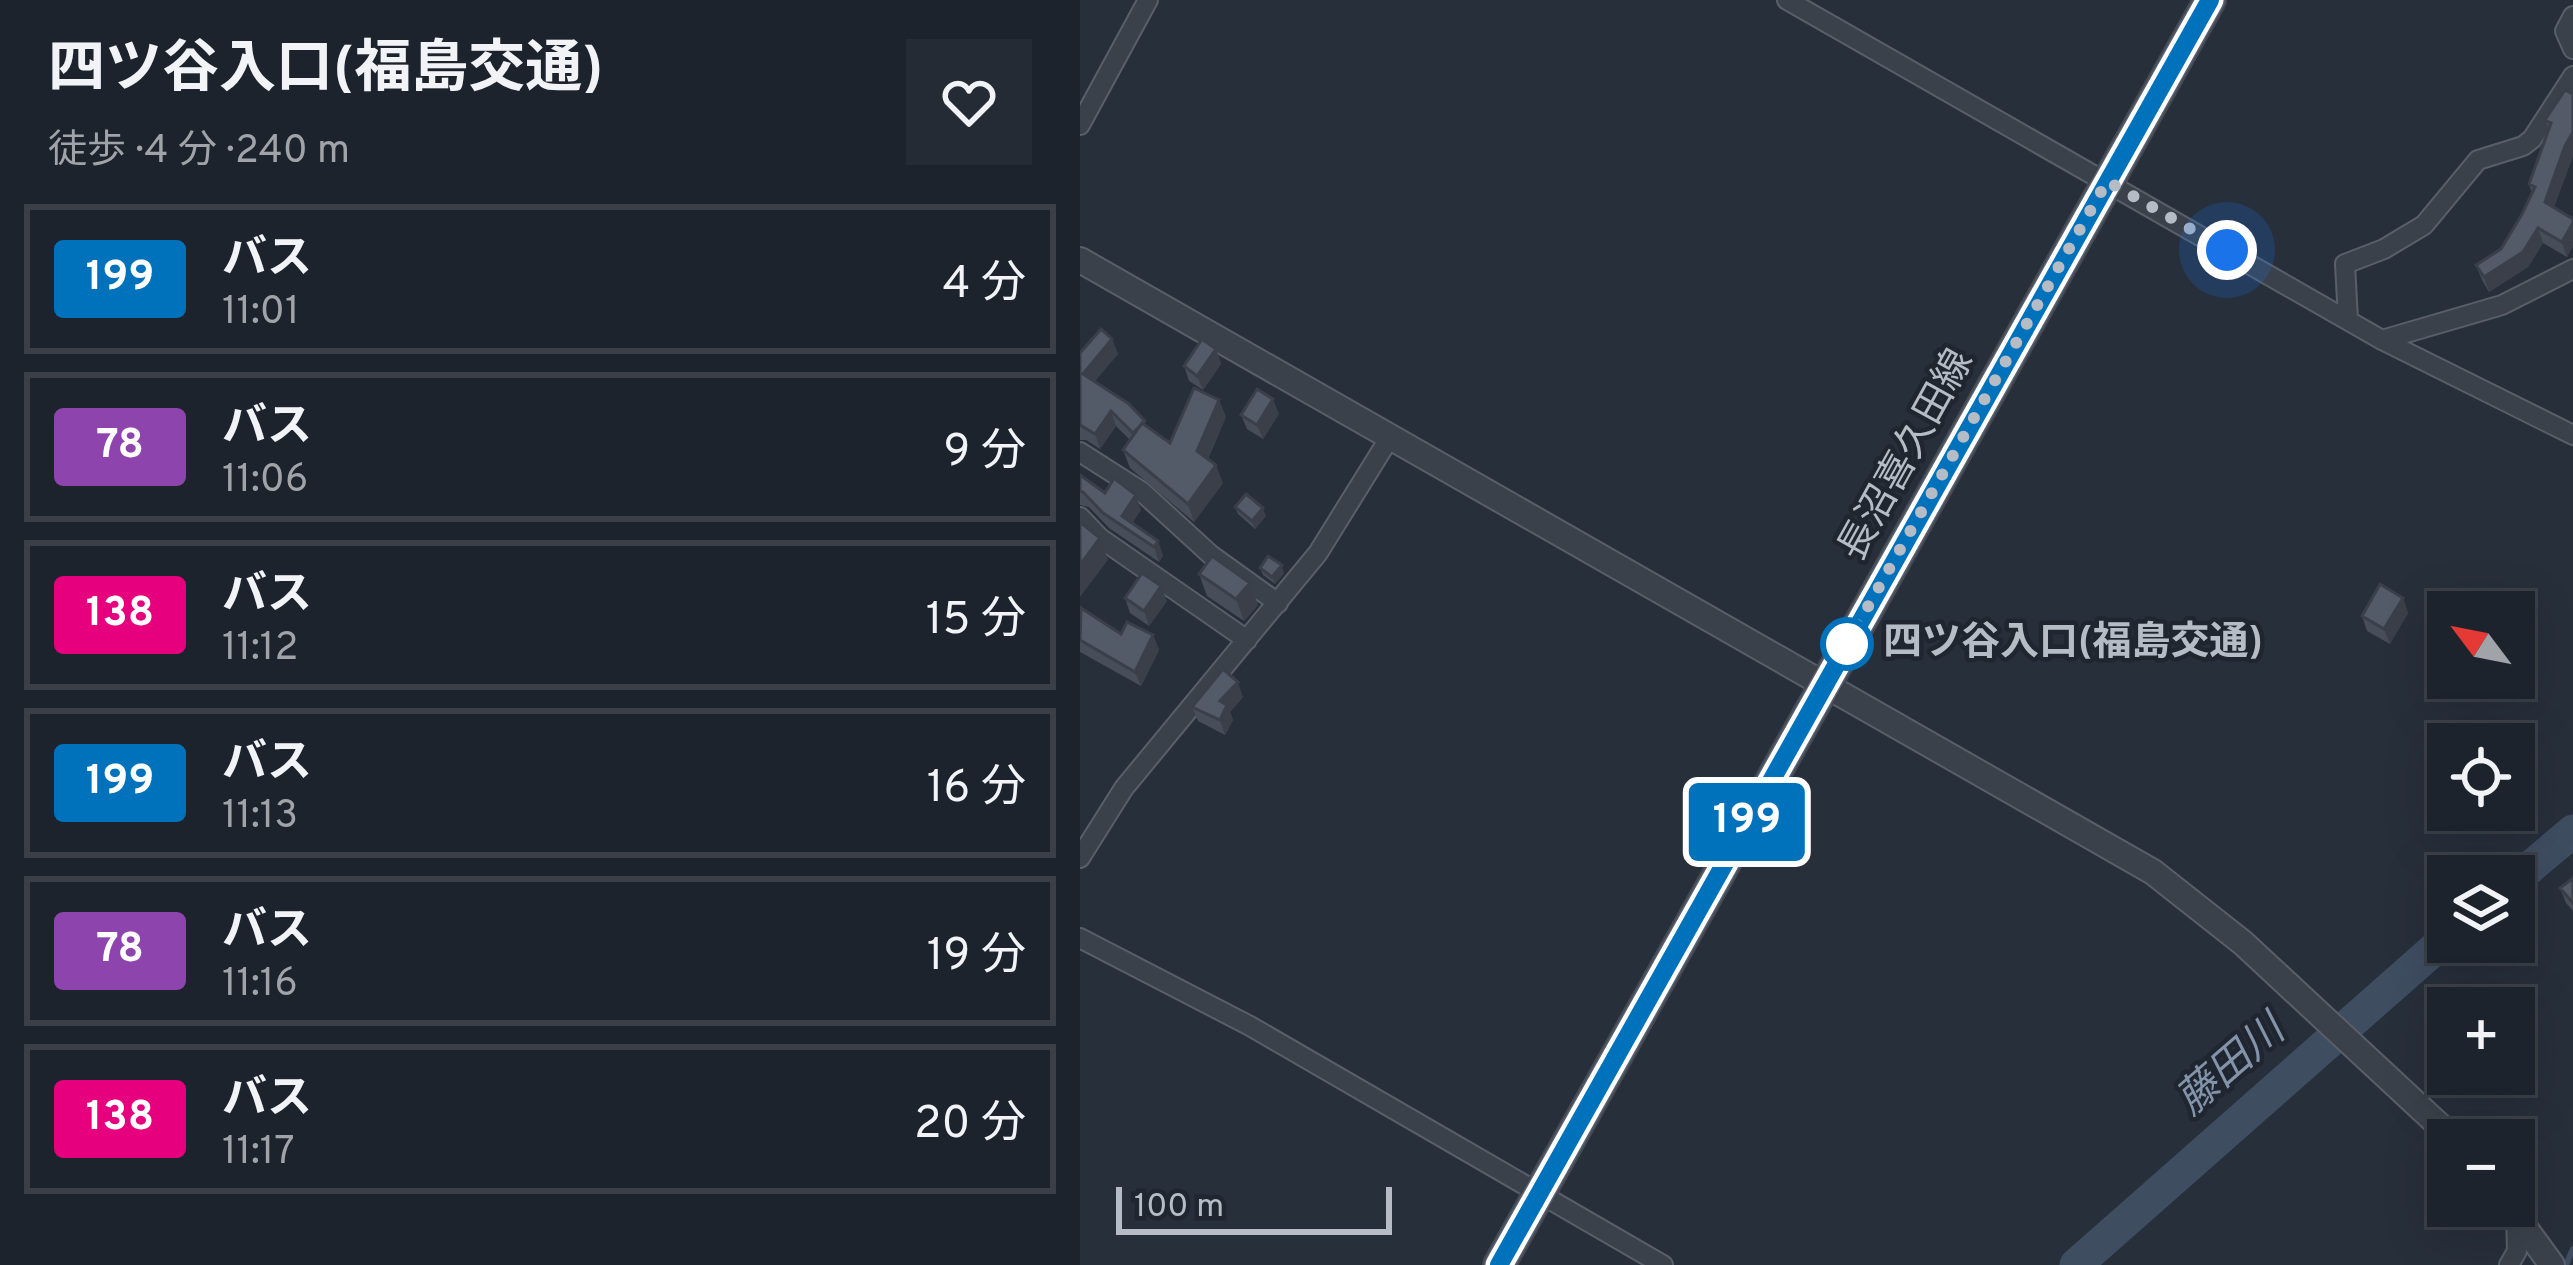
<!DOCTYPE html>
<html lang="ja">
<meta charset="utf-8">
<style>
:root{--surface:#1d232c;--page:#252b34;--text:#f1f3f6;--muted:#a0a4a9;--line:#3b4048}
body{margin:0;font-family:Overpass,"Noto Sans JP",sans-serif;background:var(--page);color:var(--text);height:100vh;display:flex;flex-direction:column;font-size:45px;white-space:nowrap}
*{box-sizing:border-box;margin:0}
p{font-size:39px;color:var(--muted)}
.icon{flex:none;width:66px;height:66px;fill:none;stroke:currentColor;stroke-width:2;stroke-linecap:round;stroke-linejoin:round}
.map{position:relative;flex:1;overflow:hidden}
.details{display:flex;flex-direction:column;background:var(--surface);width:1080px}
.details>*{flex:none}
.badge{padding:0 24px;border-radius:9px;font-size:42px;line-height:78px}
.needle{width:78px;rotate:302deg}
.controls{position:absolute;left:1347px;top:591px;display:grid;gap:24px}
.controls a{display:grid;place-items:center;width:108px;height:108px;border-radius:0px;background:var(--surface);box-shadow:0 12px 48px #0002,0 0 0 3px var(--line);font-size:60px}
.scale{position:absolute;left:36px;bottom:30px;width:276px;box-sizing:border-box;padding-left:12px;border:6px solid #b6bcc6;border-top:0;font-size:33px;line-height:42px;white-space:nowrap;color:#b6bcc6;-webkit-text-stroke:9px #202630;paint-order:stroke}
.you{position:absolute;width:60px;height:60px;margin:-30px;border:9px solid #fff;border-radius:50%;background:#1a73e8;box-shadow:0 0 0 18px #1a73e833}
.map>.badge{position:absolute;translate:-50% -50%;box-shadow:0 0 0 6px #fff}
.round{display:grid;place-items:center;flex:none;width:126px;height:126px;border-radius:0px;background:var(--page)}
.overview{display:flex;align-items:center;justify-content:space-between;height:204px;padding:0 48px}
h1{font-size:57px;font-weight:700;line-height:90px}
ul{padding:0;list-style:none}
li{display:flex;align-items:center;gap:36px;height:150px;margin:0 24px 18px;padding:0 24px;border:6px solid var(--line);border-radius:0px}
li div{flex:1}
li b{display:block;font-size:45px}
li em{font-style:normal}
li .badge{min-width:132px;font-weight:700;text-align:center}
main{display:flex;flex:1;min-height:0}
.map>svg:first-child{display:block}
</style>
<main>
<section class="details">
<div class="overview"><div><h1>四ツ谷入口(福島交通)</h1><p>徒歩 · 4 分 · 240 m</p></div><a class="round"><svg class="icon" aria-label="heart" viewBox="0 0 24 24"><path d="M12 20l-8-8c-3-5 5-10 8-4 3-6 11-1 8 4z"/></svg></a></div>
<ul>
<li><span class="badge" style="background:#0072bc;color:#fff">199</span><div><b>バス</b><p>11:01</p></div><em>4 分</em></li>
<li><span class="badge" style="background:#8e44ad;color:#fff">78</span><div><b>バス</b><p>11:06</p></div><em>9 分</em></li>
<li><span class="badge" style="background:#e6007e;color:#fff">138</span><div><b>バス</b><p>11:12</p></div><em>15 分</em></li>
<li><span class="badge" style="background:#0072bc;color:#fff">199</span><div><b>バス</b><p>11:13</p></div><em>16 分</em></li>
<li><span class="badge" style="background:#8e44ad;color:#fff">78</span><div><b>バス</b><p>11:16</p></div><em>19 分</em></li>
<li><span class="badge" style="background:#e6007e;color:#fff">138</span><div><b>バス</b><p>11:17</p></div><em>20 分</em></li>
</ul>
</section>
<div class="map">
<svg width="1493" height="1265" viewBox="0 0 1493 1265">
<rect width="100%" height="100%" fill="#272f3b"/>
<g fill="none" stroke-linecap="round" stroke-linejoin="round">
<!-- stream -->
<path stroke="#3f4d61" stroke-width="6" d="M 1486,1265 L 1493,1249"/>
<!-- river -->
<path stroke="#3f4d61" stroke-width="33" d="M 1434,881 L 1493,831
M 996,1265 L 1368,937"/>
<defs>
<path id="minor" d="M 707,0 L 1302,340 L 1493,435
M 1493,16 L 1485,31 L 1493,49
M 0,125 L 68,0
M 1268,320 L 1265,264 L 1304,249 L 1344,225 L 1398,160 L 1443,146 L 1452,139 L 1493,76
M 1302,340 L 1422,305 L 1493,269
M 0,452 L 61,491 L 131,555 L 198,603
M 0,517 L 20,538 L 167,640
M 0,858 L 44,788 L 238,553 L 310,437
M 0,938 L 170,1026 L 583,1265
M 1429,1265 L 1437,1251 L 1436,1214"/>
<path id="tertiary" d="M 0,260 L 1073,872 L 1163,943 L 1375,1140
M 1429,1206 L 1472,1265"/>
<path id="primary" d="M 419,1265 L 1130,0"/>
</defs>
<!-- minor casing -->
<use href="#minor" stroke="#595f69" stroke-width="22"/>
<!-- tertiary casing -->
<use href="#tertiary" stroke="#595f69" stroke-width="28"/>
<!-- primary casing -->
<use href="#primary" stroke="#444a54" stroke-width="34"/>
<!-- minor -->
<use href="#minor" stroke="#3b414b" stroke-width="18"/>
<!-- tertiary -->
<use href="#tertiary" stroke="#3b414b" stroke-width="24"/>
<!-- primary -->
<use href="#primary" stroke="#59606b" stroke-width="30"/>
</g>
<!-- wall -->
<path fill="#474d59" d="M 1493,94 L 1493,156 L 1474,207 L 1493,219 L 1493,246 L 1487,257 L 1463,243 L 1448,267 L 1409,292 L 1402,280 L 1396,265 L 1421,249 L 1442,214 L 1452,193 L 1449,184 L 1469,129 L 1465,120 Z
M 32,339 L 38,354 L 14,382 L 67,427 L 90,443 L 139,400 L 146,417 L 128,459 L 143,483 L 114,522 L 50,468 L 43,450 L 50,440 L 36,426 L 20,449 L 6,440 L 0,440 L 0,353 Z
M 136,349 L 141,364 L 123,390 L 109,381 L 104,366 Z
M 199,414 L 183,439 L 167,429 L 161,415 Z
M 0,475 L 25,493 L 61,510 L 52,523 L 78,541 L 83,556 L 79,562 L 29,528 L 9,507 L 0,505 Z
M 155,507 L 186,516 L 175,529 L 158,514 Z
M 180,568 L 204,573 L 195,584 L 183,575 Z
M 119,574 L 178,605 L 164,621 L 127,596 Z
M 45,598 L 87,601 L 69,626 L 50,613 Z
M 1323,598 L 1328,613 L 1310,644 L 1287,631 L 1282,616 Z
M 0,610 L 41,634 L 73,635 L 79,650 L 61,686 L 0,652 Z
M 163,697 L 150,712 L 153,720 L 145,735 L 118,721 L 112,707 Z
M 1493,878 L 1493,911 L 1486,903 L 1480,888 Z"/>
<!-- shaded-wall -->
<path fill="#3a3f49" d="M 1493,132 L 1493,156 L 1470,217 L 1465,202 L 1485,146 Z
M 1493,223 L 1493,246 L 1487,257 L 1482,242 Z
M 1458,228 L 1463,243 L 1448,267 L 1409,292 L 1404,277 Z
M 32,339 L 38,354 L 8,389 L 3,374 Z
M 136,349 L 141,364 L 123,390 L 117,376 Z
M 193,399 L 199,414 L 183,439 L 177,425 Z
M 139,400 L 146,417 L 123,469 L 117,451 Z
M 31,411 L 36,426 L 20,449 L 15,434 Z
M 136,465 L 143,483 L 114,522 L 108,504 Z
M 56,495 L 61,510 L 47,531 L 42,516 Z
M 183,508 L 186,516 L 175,529 L 172,521 Z
M 20,538 L 28,560 L 0,597 L 0,565 Z
M 78,541 L 83,556 L 79,562 L 74,547 Z
M 202,565 L 204,573 L 195,584 L 192,577 Z
M 170,583 L 178,605 L 164,621 L 156,599 Z
M 81,586 L 87,601 L 69,626 L 64,611 Z
M 1323,598 L 1328,613 L 1310,644 L 1304,629 Z
M 73,635 L 79,650 L 61,686 L 55,672 Z
M 158,682 L 163,697 L 150,712 L 153,720 L 145,735 L 140,720 L 140,701 Z"/>
<!-- building -->
<path fill="#535a68" stroke="#3a3f49" stroke-width="3" d="M 1485,90 L 1493,94 L 1493,132 L 1485,146 L 1465,202 L 1493,219 L 1493,223 L 1482,242 L 1458,228 L 1443,252 L 1404,277 L 1396,265 L 1421,249 L 1442,214 L 1455,187 L 1449,184 L 1471,123 L 1465,120 Z
M 21,329 L 32,339 L 3,374 L 49,404 L 65,421 L 53,433 L 31,411 L 15,434 L 0,425 L 0,353 Z
M 122,339 L 136,349 L 117,376 L 104,366 Z
M 114,388 L 139,400 L 117,451 L 136,465 L 108,504 L 43,450 L 62,423 L 90,443 Z
M 177,389 L 193,399 L 177,425 L 161,415 Z
M 0,475 L 25,493 L 34,478 L 56,495 L 42,516 L 78,541 L 74,547 L 23,513 L 3,492 L 0,491 Z
M 166,494 L 183,508 L 172,521 L 155,507 Z
M 0,522 L 20,538 L 0,565 Z
M 132,556 L 170,583 L 156,599 L 119,574 Z
M 188,556 L 202,565 L 192,577 L 180,568 Z
M 62,573 L 81,586 L 64,611 L 45,598 Z
M 1300,584 L 1323,598 L 1304,629 L 1282,616 Z
M 1,608 L 41,634 L 47,622 L 73,635 L 55,672 L 0,640 Z
M 143,669 L 158,682 L 140,701 L 147,705 L 140,720 L 112,707 Z
M 1493,878 L 1493,903 L 1480,888 Z"/>
<g fill="none" stroke-linecap="round" stroke-linejoin="round">
<defs>
<path id="line" d="M 419,1265 L 1130,0"/>
</defs>
<!-- line casing -->
<use href="#line" stroke="#fff" stroke-width="27"/>
<!-- line -->
<use href="#line" stroke="#0072bc" stroke-width="18"/>
<!-- walk -->
<path stroke="#b6bcc6" stroke-width="12" stroke-dasharray="0 21.6" d="M 767,644 L 1027,181 L 1147,250"/>
</g>
<!-- markers -->
<circle fill="#fff" stroke="#0072bc" stroke-width="6" cx="767" cy="644" r="24"/>
<g text-anchor="middle" dominant-baseline="central" stroke-width="9" stroke-linejoin="round" paint-order="stroke">
<!-- street labels -->
<g font-size="39" fill="#b6bcc6" stroke="#202630">
<text transform="translate(828 456) rotate(-61)">長沼喜久田線</text>
</g>
<!-- stop labels -->
<g font-size="39" font-weight="bold" fill="#b6bcc6" stroke="#202630" text-anchor="start">
<text x="803" y="644">四ツ谷入口(福島交通)</text>
</g>
<!-- water labels -->
<g font-size="42" font-style="italic" fill="#8293aa" stroke="#202630">
<text transform="translate(1152 1067) rotate(-41)">藤田川</text>
</g>
</g>
</svg>
<div class="controls">
<a><svg class="needle" viewBox="-14 -14 28 28"><path d="M0-13l5 13h-10z" fill="#e53935"/><path d="M0 13l5-13h-10z" fill="#a0a4a9"/></svg></a>
<a><svg class="icon" aria-label="locate" viewBox="0 0 24 24"><circle cx="12" cy="12" r="6"/><path d="M12 2v4M12 18v4M2 12h4M18 12h4"/></svg></a>
<a><svg class="icon" aria-label="layers" viewBox="0 0 24 24"><path d="M12 4l9 5-9 5-9-5zM3 14l9 5 9-5"/></svg></a>
<a>+</a>
<a>−</a>
</div>
<div class="scale">100 m</div>
<div class="you" style="left:1147px;top:250px"></div>
<b class="badge" style="left:667px;top:822px;background:#0072bc;color:#fff">199</b>
</div>
</main>
